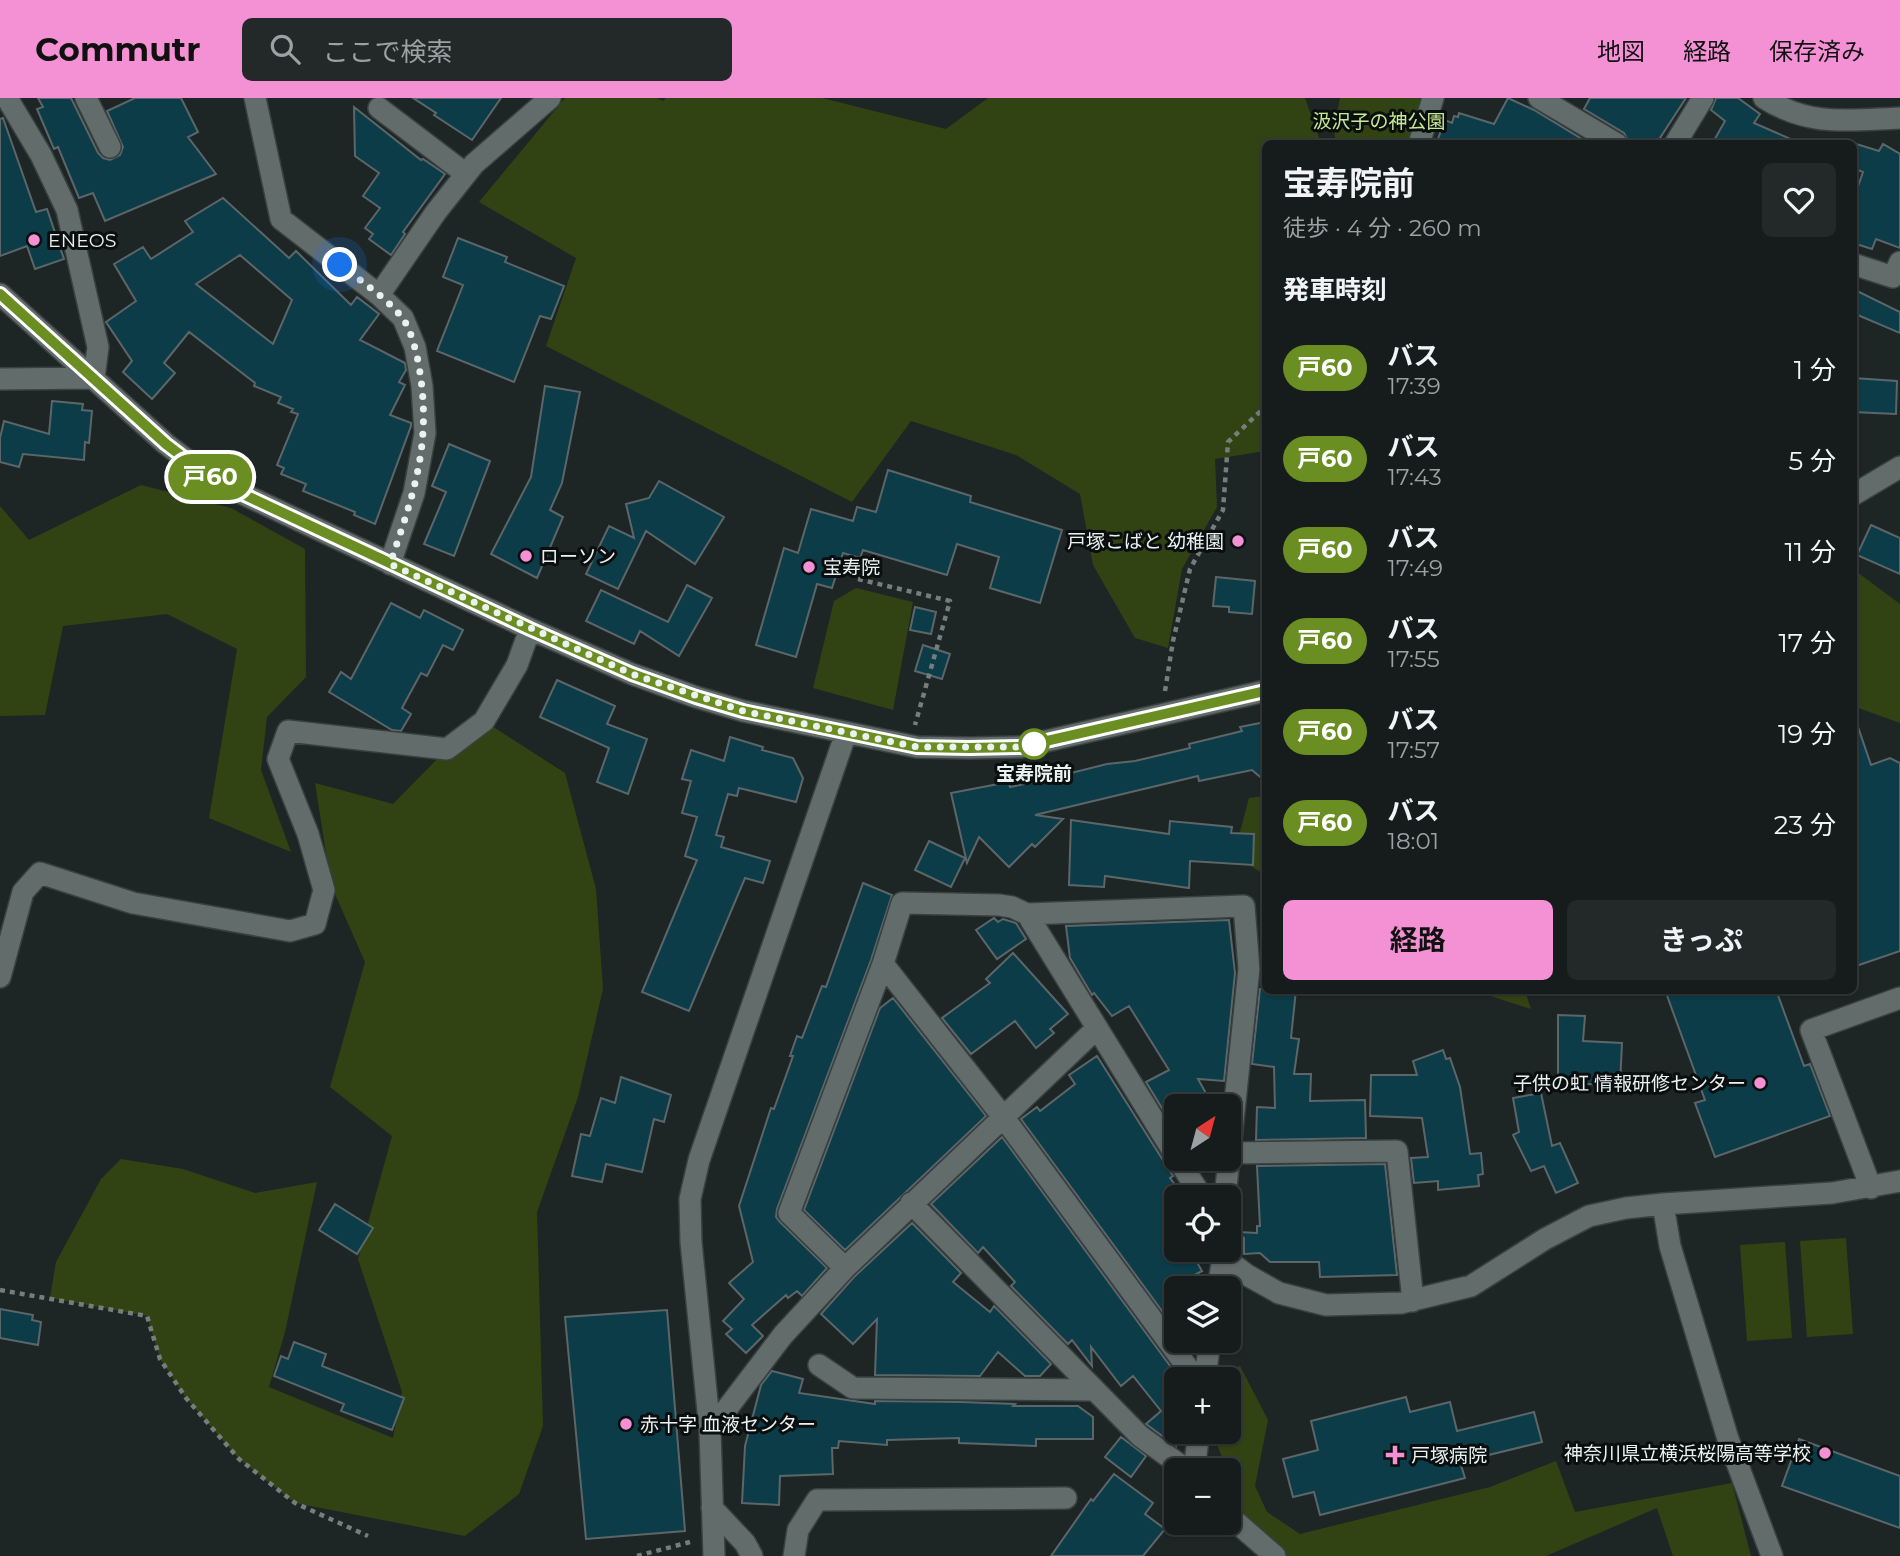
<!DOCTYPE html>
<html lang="ja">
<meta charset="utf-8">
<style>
:root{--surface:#161c1c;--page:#232929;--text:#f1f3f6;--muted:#9ea1a3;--line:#353a3b;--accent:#f491d4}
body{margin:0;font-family:Montserrat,"Noto Sans JP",sans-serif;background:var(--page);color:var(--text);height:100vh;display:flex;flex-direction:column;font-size:26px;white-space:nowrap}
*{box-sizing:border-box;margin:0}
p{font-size:23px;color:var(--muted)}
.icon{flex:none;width:38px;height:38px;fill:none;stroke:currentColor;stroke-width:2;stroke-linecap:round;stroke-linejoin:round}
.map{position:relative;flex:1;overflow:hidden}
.drawer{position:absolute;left:1262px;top:42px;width:595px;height:854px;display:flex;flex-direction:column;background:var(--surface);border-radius:10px;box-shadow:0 2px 5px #0004,0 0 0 2px var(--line)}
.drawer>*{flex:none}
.badge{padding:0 14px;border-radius:23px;font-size:24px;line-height:46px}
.needle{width:46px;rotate:36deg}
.controls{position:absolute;left:1164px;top:996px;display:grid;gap:14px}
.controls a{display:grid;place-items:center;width:77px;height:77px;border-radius:10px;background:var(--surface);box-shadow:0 2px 5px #0004,0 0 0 2px var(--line);font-size:35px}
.you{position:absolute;width:35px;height:35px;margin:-18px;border:5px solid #fff;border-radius:50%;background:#1a73e8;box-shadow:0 0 0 10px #1a73e833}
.map>.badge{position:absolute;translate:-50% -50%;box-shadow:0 0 0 4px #fff}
h2{padding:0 21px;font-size:26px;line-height:63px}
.round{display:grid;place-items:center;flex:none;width:74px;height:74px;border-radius:10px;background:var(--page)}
.summary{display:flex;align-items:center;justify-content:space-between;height:119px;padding:0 21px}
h1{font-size:33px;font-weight:700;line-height:52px}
.primary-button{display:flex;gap:14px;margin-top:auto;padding:14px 21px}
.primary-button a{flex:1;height:80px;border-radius:10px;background:var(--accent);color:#111;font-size:28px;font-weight:700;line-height:80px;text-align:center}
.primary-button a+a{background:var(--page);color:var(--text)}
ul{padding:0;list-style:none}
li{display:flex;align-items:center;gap:21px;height:91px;padding:0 21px}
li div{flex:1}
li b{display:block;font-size:26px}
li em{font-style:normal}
li .badge{min-width:77px;font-weight:700;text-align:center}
header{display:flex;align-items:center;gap:42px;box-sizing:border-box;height:98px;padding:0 35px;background:var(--accent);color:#111}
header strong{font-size:33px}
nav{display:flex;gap:38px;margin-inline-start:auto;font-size:24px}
.search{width:490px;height:63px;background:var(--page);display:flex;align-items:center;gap:18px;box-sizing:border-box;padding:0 24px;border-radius:10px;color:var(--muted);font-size:26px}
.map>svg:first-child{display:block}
</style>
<header>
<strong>Commutr</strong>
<div class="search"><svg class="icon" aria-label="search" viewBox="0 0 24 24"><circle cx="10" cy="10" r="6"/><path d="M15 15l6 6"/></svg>ここで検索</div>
<nav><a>地図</a><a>経路</a><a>保存済み</a></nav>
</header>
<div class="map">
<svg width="1900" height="1458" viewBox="0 0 1900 1458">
<rect width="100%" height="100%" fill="#1d2625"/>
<!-- green -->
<path fill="#324313" d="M 565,0 L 657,0 L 663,3 L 666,0 L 822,0 L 946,31 L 988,0 L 1305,0 L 1321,45 L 1265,46 L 1265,353 L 1215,361 L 1217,409 L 1182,471 L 1168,550 L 1135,540 L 1093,467 L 1080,396 L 1016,357 L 911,323 L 852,404 L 546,248 L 576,160 L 479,104 Z
M 1340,0 L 1425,0 L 1411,45 L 1336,45 L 1334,32 Z
M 141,387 L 231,410 L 305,451 L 306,579 L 267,619 L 261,672 L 291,754 L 209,720 L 237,551 L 167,516 L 63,528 L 45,617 L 0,618 L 0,408 L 29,442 Z
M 1853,471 L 1900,506 L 1900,625 L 1853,608 Z
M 856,490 L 913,504 L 893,612 L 813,590 L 834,503 Z
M 484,623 L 565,675 L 596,791 L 603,891 L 578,999 L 537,1114 L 543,1328 L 519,1396 L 465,1438 L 295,1405 L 239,1361 L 186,1300 L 160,1261 L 147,1218 L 50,1200 L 56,1164 L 101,1081 L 121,1061 L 183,1071 L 255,1095 L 317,1084 L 285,1234 L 269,1289 L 393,1340 L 402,1294 L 358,1161 L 392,1038 L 330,989 L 365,864 L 331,787 L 315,685 L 393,706 L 447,651 Z
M 1265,698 L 1265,777 L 1234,757 L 1249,700 Z
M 1475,893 L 1525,893 L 1531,911 Z
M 1846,1140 L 1853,1236 L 1807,1239 L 1800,1143 Z
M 1785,1144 L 1792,1240 L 1747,1243 L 1740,1147 Z
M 1240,1268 L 1268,1322 L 1255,1388 L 1267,1414 L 1300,1436 L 1490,1389 L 1556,1363 L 1575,1414 L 1732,1385 L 1751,1458 L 1673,1458 L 1657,1410 L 1546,1458 L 1278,1458 L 1246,1420 L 1218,1349 L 1218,1334 L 1228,1334 L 1228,1281 L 1218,1281 L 1218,1274 Z"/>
<!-- building -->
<path fill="#0b3c48" stroke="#5c6669" stroke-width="2" fill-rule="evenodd" d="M 38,0 L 71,0 L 98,55 L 103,60 L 110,62 L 120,57 L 123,49 L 107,13 L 135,0 L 181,0 L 198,34 L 188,39 L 216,76 L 105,123 L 93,95 L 79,100 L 58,49 L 54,51 L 37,11 L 43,9 Z
M 413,0 L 501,0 L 472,42 L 434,17 L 436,15 Z
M 1508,0 L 1534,12 L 1590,46 L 1436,46 L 1445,22 L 1452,25 L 1454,18 L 1458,19 L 1459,15 L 1494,26 Z
M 1590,0 L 1686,0 L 1656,46 L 1630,46 L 1624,35 L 1584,11 Z
M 1716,0 L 1738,0 L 1760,16 L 1754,25 L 1802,46 L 1712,46 L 1725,23 L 1711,12 Z
M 354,9 L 421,62 L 423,61 L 445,76 L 403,134 L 405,136 L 391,157 L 369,141 L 373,136 L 365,130 L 380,110 L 363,98 L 379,75 L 355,58 Z
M 3,20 L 36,114 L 47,111 L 64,161 L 35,171 L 27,148 L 0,158 L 0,21 Z
M 1853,45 L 1879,53 L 1883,46 L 1900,56 L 1900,150 L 1876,141 L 1872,151 L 1853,145 L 1853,103 L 1863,74 L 1853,70 Z
M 223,100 L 289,160 L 296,153 L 351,207 L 357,199 L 379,216 L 360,242 L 405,265 L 406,272 L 399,284 L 405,287 L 390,317 L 411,325 L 411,328 L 375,426 L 354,417 L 355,414 L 303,393 L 306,386 L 281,376 L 284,370 L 277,367 L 298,316 L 291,314 L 293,311 L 278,305 L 281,299 L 254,288 L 255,285 L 189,234 L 164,265 L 175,275 L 152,301 L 123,274 L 132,263 L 106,224 L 136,203 L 114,166 L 143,149 L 151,161 L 193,134 L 185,123 ZM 240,157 L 292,202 L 273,246 L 196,186 Z
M 458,140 L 507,159 L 505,164 L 564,188 L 551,221 L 540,218 L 514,284 L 437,253 L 463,187 L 443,179 Z
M 1853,191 L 1900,214 L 1900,235 L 1853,215 Z
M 1853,280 L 1897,283 L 1896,316 L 1853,314 Z
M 545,288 L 580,294 L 562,385 L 550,412 L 563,419 L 537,480 L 491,456 L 531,379 Z
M 52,303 L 83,306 L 82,312 L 92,313 L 89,345 L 85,344 L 84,362 L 23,356 L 19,369 L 0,364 L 0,340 L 4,323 L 49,336 Z
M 449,346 L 490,363 L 454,458 L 424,446 L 446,394 L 432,388 Z
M 888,372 L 971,398 L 970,404 L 1062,432 L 1040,505 L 990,490 L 999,459 L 957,446 L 947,477 L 863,452 L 860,460 L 843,455 L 832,490 L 817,486 L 796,559 L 756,547 L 784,450 L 798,455 L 811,411 L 853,423 L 857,409 L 876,414 Z
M 659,383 L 724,419 L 695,466 L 646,433 L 618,491 L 586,476 L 609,428 L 634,440 L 626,406 L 649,400 Z
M 1871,427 L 1900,440 L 1900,476 L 1857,457 Z
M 1216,479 L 1255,483 L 1252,516 L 1229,514 L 1229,509 L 1213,508 Z
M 687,487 L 712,500 L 679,558 L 640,533 L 634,546 L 586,523 L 601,492 L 668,524 Z
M 391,505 L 420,520 L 424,512 L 463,532 L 453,552 L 443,547 L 427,578 L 421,575 L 402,610 L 411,616 L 401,633 L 392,632 L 329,594 L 341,574 L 351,581 Z
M 915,509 L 936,514 L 931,536 L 910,532 Z
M 923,547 L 950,556 L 942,581 L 915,573 Z
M 557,582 L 615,608 L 607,626 L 647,641 L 628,696 L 597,684 L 609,650 L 540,619 Z
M 1265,624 L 1265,683 L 1252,672 L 1199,683 L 1198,678 L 1035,717 L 1063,721 L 1035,749 L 1032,746 L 1009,769 L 979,739 L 967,765 L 951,695 L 1009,684 L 1010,689 L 1060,679 L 1059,678 L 1107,666 L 1135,663 L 1190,650 L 1189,646 L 1242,633 L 1240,629 Z
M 1853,626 L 1857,626 L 1871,667 L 1890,660 L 1900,665 L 1900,853 L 1853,869 Z
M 730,639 L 763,649 L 762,652 L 793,660 L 803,680 L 796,704 L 739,690 L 737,698 L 728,696 L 716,737 L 724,739 L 721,749 L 770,763 L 763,785 L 745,780 L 689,913 L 642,894 L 697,762 L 685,758 L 697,719 L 682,715 L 691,683 L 682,681 L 691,652 L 724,663 Z
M 1071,722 L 1169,736 L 1170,723 L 1232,729 L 1231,735 L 1254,736 L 1253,767 L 1190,763 L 1189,790 L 1105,778 L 1104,789 L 1069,787 Z
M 929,743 L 965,760 L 951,789 L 915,772 Z
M 863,785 L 892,797 L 871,862 L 777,1111 L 776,1119 L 780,1124 L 827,1170 L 802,1198 L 797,1193 L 788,1200 L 786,1197 L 752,1227 L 763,1238 L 746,1255 L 726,1236 L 732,1231 L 723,1223 L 744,1201 L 729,1185 L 753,1164 L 739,1108 L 771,1010 L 774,1011 L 793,958 L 790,958 L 797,938 L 802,940 L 822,888 L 826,889 Z
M 994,820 L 998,824 L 1003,821 L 1016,825 L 1026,841 L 997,861 L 976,832 Z
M 1229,822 L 1235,875 L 1224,983 L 1198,981 L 1213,1008 L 1176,1008 L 1176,1033 L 1146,984 L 1169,972 L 1129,908 L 1112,918 L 1094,895 L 1092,897 L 1070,860 L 1066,828 Z
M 1013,855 L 1068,916 L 1050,931 L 1054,935 L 1036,950 L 1015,923 L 971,956 L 942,920 L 990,885 L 986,881 Z
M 1265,890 L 1265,892 L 1296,892 L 1291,940 L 1299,941 L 1294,976 L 1311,976 L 1310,1003 L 1365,1002 L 1366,1040 L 1256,1042 L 1257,1009 L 1275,1010 L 1274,969 L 1252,966 L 1260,891 Z
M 1665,892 L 1776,892 L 1804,968 L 1810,966 L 1830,1018 L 1715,1059 L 1695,1005 L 1705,1002 Z
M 893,900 L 986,1018 L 845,1152 L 804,1112 L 880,910 Z
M 1558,917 L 1585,918 L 1583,943 L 1622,945 L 1620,987 L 1558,985 Z
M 1443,952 L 1446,961 L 1450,960 L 1460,989 L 1470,1056 L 1481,1055 L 1483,1076 L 1478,1077 L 1479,1088 L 1438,1092 L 1438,1083 L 1414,1085 L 1411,1060 L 1428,1059 L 1422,1020 L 1370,1018 L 1371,977 L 1417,977 L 1413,963 Z
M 1097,958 L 1173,1078 L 1170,1080 L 1176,1088 L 1176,1152 L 1190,1152 L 1202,1173 L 1176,1187 L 1176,1232 L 1021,1021 L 1037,1009 L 1040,1013 L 1075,986 L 1069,977 Z
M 621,979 L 671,997 L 664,1024 L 654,1021 L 642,1074 L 606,1066 L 602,1084 L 572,1078 L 581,1036 L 590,1038 L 601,1000 L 615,1005 Z
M 1541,995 L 1552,1048 L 1560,1045 L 1578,1085 L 1556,1095 L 1544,1068 L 1531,1073 L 1513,1037 L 1519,1034 L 1513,1000 Z
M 1002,1039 L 1176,1276 L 1176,1348 L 1146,1326 L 1161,1313 L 1133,1278 L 1121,1288 L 1091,1249 L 1092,1268 L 1072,1242 L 1068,1246 L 1011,1188 L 1015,1184 L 983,1149 L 978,1155 L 931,1106 Z
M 1385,1066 L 1397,1177 L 1320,1179 L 1319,1164 L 1270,1164 L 1260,1155 L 1244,1156 L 1244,1140 L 1237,1134 L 1257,1135 L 1257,1128 L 1260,1128 L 1257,1068 Z
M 335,1106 L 373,1130 L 357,1156 L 319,1132 Z
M 912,1125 L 961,1175 L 953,1184 L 990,1214 L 994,1208 L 1051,1266 L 1040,1278 L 1025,1278 L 998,1254 L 980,1278 L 875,1277 L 877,1221 L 853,1246 L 821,1216 L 854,1179 Z
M 0,1211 L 33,1217 L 32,1222 L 41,1224 L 38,1247 L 0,1240 Z
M 667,1212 L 685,1433 L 586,1441 L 565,1219 Z
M 294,1244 L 326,1256 L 322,1268 L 404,1300 L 392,1332 L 341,1313 L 344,1306 L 274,1278 L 281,1258 L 288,1261 Z
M 772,1273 L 803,1281 L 799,1295 L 875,1306 L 875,1303 L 961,1304 L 1015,1306 L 1013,1308 L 1078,1308 L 1093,1319 L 1093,1341 L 1036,1341 L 1036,1348 L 959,1345 L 959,1340 L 887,1342 L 887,1347 L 839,1343 L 838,1350 L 832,1350 L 833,1376 L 780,1378 L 779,1407 L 742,1405 L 745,1348 L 761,1287 Z
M 1406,1299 L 1410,1314 L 1450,1304 L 1457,1333 L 1534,1314 L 1542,1344 L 1460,1364 L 1465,1380 L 1320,1417 L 1314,1394 L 1293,1399 L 1283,1361 L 1318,1352 L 1311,1323 Z
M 1121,1339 L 1146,1358 L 1131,1379 L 1105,1359 Z
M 1799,1341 L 1900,1378 L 1900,1430 L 1782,1388 Z
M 1114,1376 L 1153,1405 L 1145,1416 L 1165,1431 L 1143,1458 L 1051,1458 L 1091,1401 L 1093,1403 Z"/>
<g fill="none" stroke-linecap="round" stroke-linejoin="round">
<defs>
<path id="minor" d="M 86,0 L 110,49
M 255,0 L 281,121 L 379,197 L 403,220 L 415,249 L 422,288 L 425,335 L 414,395 L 390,466
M 1539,0 L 1617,46
M 1764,0 C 1810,29 1848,22 1900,20
M 379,10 L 466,76
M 1419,46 L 1433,0
M 1675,46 L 1703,0
M 1853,166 L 1893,179 L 1900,164
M 0,196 L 166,346 L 213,382 L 530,531 L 632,576 L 696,599 L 743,613 L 917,649 L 969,650 L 1020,649 L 1265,593
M 379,197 L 436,114 L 474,66 L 550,0
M 0,281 L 94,280 L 98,249 L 67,112 L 41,57 L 7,0
M 1853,397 L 1900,369
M 1027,816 L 1244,808 L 1249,871 L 1225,1099
M 883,866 L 1004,1020 L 1196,1281
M 0,879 L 23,794 L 40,775 L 133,805 L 290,833 L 315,826 L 324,792 L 308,736 L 278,661 L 288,633 L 447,651 L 484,623 L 517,567 L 530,531
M 1231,1055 L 1397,1053 L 1413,1203
M 1177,1060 L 1202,1099
M 1871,1090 L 1811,932 L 1900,900
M 911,1105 L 1140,1338 L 1187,1372
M 1663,1106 L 1670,1148 L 1728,1341 L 1772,1458
M 1222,1152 L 1223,1159 L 1247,1177 L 1279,1195 L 1326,1207 L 1401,1205 L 1471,1188 L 1545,1141 L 1589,1118 L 1626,1110 L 1663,1106 L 1832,1095 L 1900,1083
M 845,1170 L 789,1115 L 883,866 L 902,805 L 999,807 L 1012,809 L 1027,816 L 1176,1058
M 1218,1190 L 1223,1159
M 819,1267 L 853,1290 L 1094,1292
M 1205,1281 L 1210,1242
M 710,1333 L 783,1237 L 845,1170 L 1096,931
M 1194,1372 L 1199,1334
M 712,1410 L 745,1445 L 752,1458
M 1228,1417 L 1275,1458
M 714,1458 L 710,1333 L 691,1144 L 690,1101 L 699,1062 L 846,635
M 794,1458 L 798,1432 L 817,1402 L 1066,1400"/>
</defs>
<!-- minor casing -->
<use href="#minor" stroke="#394140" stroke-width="24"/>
<!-- path -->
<path stroke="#767e7d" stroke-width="4.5" stroke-dasharray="5 5" stroke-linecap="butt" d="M 858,481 L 950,503 L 915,627
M 1165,593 L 1173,543 L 1190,471 L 1223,412 L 1228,344 L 1265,309
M 0,1192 L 147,1218 L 160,1261 L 186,1300 L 239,1361 L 295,1405 L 368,1438
M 637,1458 L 690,1444"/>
<!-- minor -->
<use href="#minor" stroke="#626c6b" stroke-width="21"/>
</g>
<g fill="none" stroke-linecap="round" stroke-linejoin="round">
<defs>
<path id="line" d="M 0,196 L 166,346 L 213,382 L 530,531 L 632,576 L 696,599 L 743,613 L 917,649 L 969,650 L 1020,649 L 1265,593"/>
</defs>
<!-- line casing -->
<use href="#line" stroke="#fff" stroke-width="16"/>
<!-- line -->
<use href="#line" stroke="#6b8e23" stroke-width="10"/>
<!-- walk -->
<path stroke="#ebf1f0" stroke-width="7" stroke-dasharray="0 12.6" d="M 340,167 C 361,183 384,198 401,218 C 410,229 415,249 418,263 C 433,342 415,392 390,466 L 632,576 L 743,613 L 917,649 L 1020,649 L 1047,643 L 1034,646"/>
</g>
<!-- markers -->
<g fill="#f491d4" stroke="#0a0e0e" stroke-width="2.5">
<circle cx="34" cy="142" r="7"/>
<circle cx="1238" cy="443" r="7"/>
<circle cx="526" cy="458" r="7"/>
<circle cx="809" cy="469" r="7"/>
<circle cx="1760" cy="985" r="7"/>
<circle cx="626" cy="1326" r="7"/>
<circle cx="1825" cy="1355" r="7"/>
<path d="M1391.5 1346.5h7v7h7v7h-7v7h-7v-7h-7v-7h7z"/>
</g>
<circle fill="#fff" stroke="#6b8e23" stroke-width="3.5" cx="1034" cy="646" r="14"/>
<g text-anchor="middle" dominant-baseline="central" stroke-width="6" stroke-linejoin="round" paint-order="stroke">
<!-- park labels -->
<g font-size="19" fill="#c6e992" stroke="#0a0e0e">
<text x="1379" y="23">汲沢子の神公園</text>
</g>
<!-- poi labels -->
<g font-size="19" fill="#ebf1f0" stroke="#0a0e0e" text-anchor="start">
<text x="48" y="142">ENEOS</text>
<text x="1224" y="443" text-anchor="end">戸塚こばと 幼稚園</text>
<text x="540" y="458">ローソン</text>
<text x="823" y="469">宝寿院</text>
<text x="1746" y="985" text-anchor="end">子供の虹 情報研修センター</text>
<text x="640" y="1326">赤十字 血液センター</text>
<text x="1811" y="1355" text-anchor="end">神奈川県立横浜桜陽高等学校</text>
<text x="1411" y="1357">戸塚病院</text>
</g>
<!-- stop labels -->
<g font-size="19" font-weight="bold" fill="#ebf1f0" stroke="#0a0e0e">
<text x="1034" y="675">宝寿院前</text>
</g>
</g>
</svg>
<div class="controls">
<a><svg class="needle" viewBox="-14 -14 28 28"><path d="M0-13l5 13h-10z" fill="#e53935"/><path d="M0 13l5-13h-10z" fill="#9ea1a3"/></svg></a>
<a><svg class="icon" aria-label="locate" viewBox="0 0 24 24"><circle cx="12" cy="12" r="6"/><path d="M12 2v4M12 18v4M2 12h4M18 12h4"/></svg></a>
<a><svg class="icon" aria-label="layers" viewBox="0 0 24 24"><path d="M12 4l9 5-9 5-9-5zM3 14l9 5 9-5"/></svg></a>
<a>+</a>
<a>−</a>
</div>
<div class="you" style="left:340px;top:167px"></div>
<b class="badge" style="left:210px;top:379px;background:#6b8e23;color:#fff">戸60</b>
<section class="drawer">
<div class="summary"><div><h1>宝寿院前</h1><p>徒歩 · 4 分 · 260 m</p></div><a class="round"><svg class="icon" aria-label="heart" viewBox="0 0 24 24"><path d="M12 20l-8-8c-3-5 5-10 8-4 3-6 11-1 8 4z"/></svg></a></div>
<h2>発車時刻</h2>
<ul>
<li><span class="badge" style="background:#6b8e23;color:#fff">戸60</span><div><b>バス</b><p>17:39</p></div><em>1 分</em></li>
<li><span class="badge" style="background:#6b8e23;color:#fff">戸60</span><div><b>バス</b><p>17:43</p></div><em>5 分</em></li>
<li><span class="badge" style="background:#6b8e23;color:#fff">戸60</span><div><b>バス</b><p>17:49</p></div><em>11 分</em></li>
<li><span class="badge" style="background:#6b8e23;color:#fff">戸60</span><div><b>バス</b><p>17:55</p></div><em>17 分</em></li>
<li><span class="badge" style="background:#6b8e23;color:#fff">戸60</span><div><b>バス</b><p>17:57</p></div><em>19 分</em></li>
<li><span class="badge" style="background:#6b8e23;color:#fff">戸60</span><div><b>バス</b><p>18:01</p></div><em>23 分</em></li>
</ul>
<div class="primary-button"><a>経路</a><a>きっぷ</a></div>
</section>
</div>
